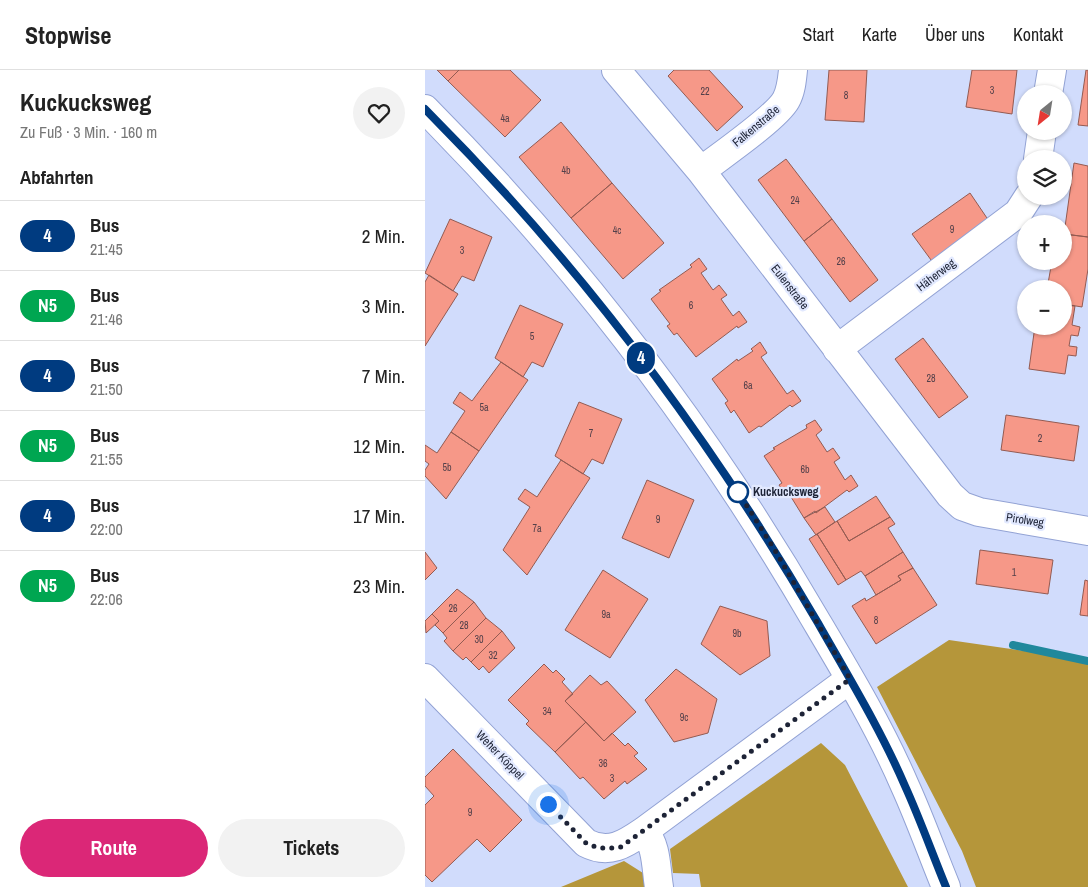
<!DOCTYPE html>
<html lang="de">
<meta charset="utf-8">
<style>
:root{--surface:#fff;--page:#f2f2f2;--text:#222;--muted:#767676;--line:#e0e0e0;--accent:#db2777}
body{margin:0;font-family:"Archivo Narrow",sans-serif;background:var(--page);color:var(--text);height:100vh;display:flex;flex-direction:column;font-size:19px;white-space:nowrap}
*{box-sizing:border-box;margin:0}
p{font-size:16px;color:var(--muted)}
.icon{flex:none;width:28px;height:28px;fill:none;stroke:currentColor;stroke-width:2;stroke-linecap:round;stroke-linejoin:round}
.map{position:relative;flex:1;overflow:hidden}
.details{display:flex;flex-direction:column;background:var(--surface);width:425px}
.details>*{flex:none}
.badge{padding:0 10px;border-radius:16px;font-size:18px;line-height:32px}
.needle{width:32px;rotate:210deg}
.fabs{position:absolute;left:592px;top:15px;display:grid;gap:10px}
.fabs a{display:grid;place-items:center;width:55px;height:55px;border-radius:50%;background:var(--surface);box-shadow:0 1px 4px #0004;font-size:25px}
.you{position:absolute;width:25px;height:25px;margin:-12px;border:4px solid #fff;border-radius:50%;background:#1a73e8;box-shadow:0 0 0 8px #1a73e833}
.map>.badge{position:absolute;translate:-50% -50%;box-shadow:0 0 0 2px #fff}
h2{padding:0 20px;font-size:19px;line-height:45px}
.round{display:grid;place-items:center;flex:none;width:52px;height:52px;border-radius:26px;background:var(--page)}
.summary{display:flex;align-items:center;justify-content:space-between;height:85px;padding:0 20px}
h1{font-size:24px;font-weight:700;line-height:38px}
.primary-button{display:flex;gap:10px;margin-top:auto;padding:10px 20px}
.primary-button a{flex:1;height:58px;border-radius:30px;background:var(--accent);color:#fff;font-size:20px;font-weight:700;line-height:58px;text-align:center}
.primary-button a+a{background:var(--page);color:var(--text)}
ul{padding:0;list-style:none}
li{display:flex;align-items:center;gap:15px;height:70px;padding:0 20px;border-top:1px solid var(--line)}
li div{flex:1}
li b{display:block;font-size:19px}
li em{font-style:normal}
li .badge{min-width:55px;font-weight:700;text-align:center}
header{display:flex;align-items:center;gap:30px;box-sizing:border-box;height:70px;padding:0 25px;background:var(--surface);border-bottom:1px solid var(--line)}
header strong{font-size:24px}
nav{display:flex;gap:28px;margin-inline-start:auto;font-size:18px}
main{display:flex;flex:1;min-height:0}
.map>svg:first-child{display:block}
</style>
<header>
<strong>Stopwise</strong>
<nav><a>Start</a><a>Karte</a><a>Über uns</a><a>Kontakt</a></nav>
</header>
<main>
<section class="details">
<div class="summary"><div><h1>Kuckucksweg</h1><p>Zu Fuß · 3 Min. · 160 m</p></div><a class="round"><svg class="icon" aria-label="heart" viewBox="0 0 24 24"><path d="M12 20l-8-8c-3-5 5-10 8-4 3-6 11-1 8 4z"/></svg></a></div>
<h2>Abfahrten</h2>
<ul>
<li><span class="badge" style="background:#003b80;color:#fff">4</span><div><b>Bus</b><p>21:45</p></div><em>2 Min.</em></li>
<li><span class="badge" style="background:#00a651;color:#fff">N5</span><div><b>Bus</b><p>21:46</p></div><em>3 Min.</em></li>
<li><span class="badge" style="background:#003b80;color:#fff">4</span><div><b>Bus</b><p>21:50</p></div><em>7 Min.</em></li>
<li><span class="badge" style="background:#00a651;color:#fff">N5</span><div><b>Bus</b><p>21:55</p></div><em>12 Min.</em></li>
<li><span class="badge" style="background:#003b80;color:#fff">4</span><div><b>Bus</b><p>22:00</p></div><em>17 Min.</em></li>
<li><span class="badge" style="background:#00a651;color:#fff">N5</span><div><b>Bus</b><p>22:06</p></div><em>23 Min.</em></li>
</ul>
<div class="primary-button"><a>Route</a><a>Tickets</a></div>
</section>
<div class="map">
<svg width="663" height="817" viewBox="0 0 663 817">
<rect width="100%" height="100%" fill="#d1dcfc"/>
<!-- forest -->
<path fill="#b5963a" d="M 524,570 L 663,590 L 663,817 L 551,817 L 537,781 L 452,617 Z
M 396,673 L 420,695 L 483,817 L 276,817 L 274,804 L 248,803 L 245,779 Z
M 199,791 L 218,803 L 220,817 L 136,817 Z"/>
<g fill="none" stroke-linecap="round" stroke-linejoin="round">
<!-- stream -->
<path stroke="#20889c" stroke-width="8" d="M 588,575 L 663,591"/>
</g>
<!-- building -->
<path fill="#f69888" stroke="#935b52" d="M 12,0 L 34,0 L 23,11 Z
M 34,0 L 85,0 L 116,30 L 80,67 L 23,11 Z
M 249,0 L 284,0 L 318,37 L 292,61 L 243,6 Z
M 404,0 L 442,0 L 439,52 L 400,50 Z
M 547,0 L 592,0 L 587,44 L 541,37 Z
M 661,0 L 663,0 L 663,56 L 653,55 Z
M 136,52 L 187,113 L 146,148 L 94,87 Z
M 361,89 L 407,149 L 379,171 L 333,110 Z
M 649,93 L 663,96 L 663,167 L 639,164 Z
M 187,113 L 239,173 L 198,209 L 146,148 Z
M 545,123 L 566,154 L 509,194 L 487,164 Z
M 25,149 L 67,167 L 49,211 L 37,206 L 28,221 L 0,203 Z
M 407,149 L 453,210 L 425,232 L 379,171 Z
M 639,164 L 663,167 L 663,199 L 657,237 L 639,234 L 639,219 L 622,219 L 627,191 L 639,191 Z
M 274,188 L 282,199 L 276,203 L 288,220 L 294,215 L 302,225 L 296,229 L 308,246 L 314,241 L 322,252 L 313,258 L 312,256 L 271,287 L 252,263 L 249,265 L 242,256 L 245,254 L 226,229 L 236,221 L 234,220 L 267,197 L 265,195 Z
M 4,205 L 33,224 L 0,276 L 0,212 Z
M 95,235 L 138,254 L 118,297 L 107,292 L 98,307 L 70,288 Z
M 639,235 L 650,236 L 647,255 L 655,257 L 653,266 L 646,265 L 644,276 L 652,277 L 651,286 L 643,285 L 640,304 L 604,299 L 610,256 L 639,256 Z
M 498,268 L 543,327 L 514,348 L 470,289 Z
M 335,272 L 342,283 L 336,287 L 362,324 L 368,320 L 376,331 L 367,337 L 365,335 L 336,357 L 334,356 L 324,363 L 309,340 L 306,343 L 300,333 L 303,331 L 287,309 L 312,289 L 313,291 L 328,281 L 326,279 Z
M 76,292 L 103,310 L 54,381 L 26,362 L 40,341 L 28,333 L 35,322 L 47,331 Z
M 154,332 L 197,349 L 178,394 L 167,389 L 158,404 L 130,386 Z
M 581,345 L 654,356 L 649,391 L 576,380 Z
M 390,350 L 397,360 L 391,365 L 402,382 L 408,378 L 415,388 L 409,392 L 420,410 L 426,405 L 433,416 L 424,422 L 422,420 L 391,443 L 390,441 L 379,448 L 363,422 L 360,424 L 354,415 L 357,413 L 339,386 L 350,379 L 348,378 L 382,358 L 381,355 Z
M 26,362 L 54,381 L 21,429 L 0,406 L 0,400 L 4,394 L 0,391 L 0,375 L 12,383 Z
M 136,390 L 165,408 L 102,505 L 78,480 L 105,437 L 93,429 L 100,419 L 112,427 Z
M 222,410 L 269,430 L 244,488 L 197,468 Z
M 451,426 L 465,447 L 424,471 L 412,451 Z
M 400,437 L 410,452 L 391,465 L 379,448 Z
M 465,447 L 470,454 L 463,458 L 478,482 L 440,506 L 436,501 L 421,510 L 392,464 L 412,451 L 424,471 Z
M 392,464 L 421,510 L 413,515 L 384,469 Z
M 555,480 L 628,490 L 623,524 L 551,514 Z
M 0,482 L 12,498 L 0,510 Z
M 478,482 L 488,498 L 473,506 L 476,510 L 451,525 L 440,506 Z
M 488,498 L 512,535 L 451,574 L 427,536 L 440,528 L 441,531 L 476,510 L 473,506 Z
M 178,500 L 223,529 L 185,588 L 140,560 Z
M 660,510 L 663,511 L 663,546 L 655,545 Z
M 32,519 L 49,532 L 18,563 L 10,555 L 14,551 L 7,544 Z
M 49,532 L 61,548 L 28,581 L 19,571 L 22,568 L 18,563 Z
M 295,536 L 342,551 L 345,586 L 315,605 L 276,574 Z
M 7,544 L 14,551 L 1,563 L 0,551 Z
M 61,548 L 77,561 L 46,592 L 41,587 L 38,590 L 28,581 Z
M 77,561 L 90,578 L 64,603 L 58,596 L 54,600 L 46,592 Z
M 119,594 L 128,603 L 131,600 L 140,609 L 137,612 L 148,624 L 140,631 L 161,652 L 130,682 L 101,654 L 104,651 L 83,630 Z
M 251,599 L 292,629 L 283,663 L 249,672 L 220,630 Z
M 165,605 L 176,615 L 182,611 L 211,642 L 179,671 L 140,631 Z
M 161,652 L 179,671 L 187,663 L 200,676 L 203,673 L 213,683 L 209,686 L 222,699 L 202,714 L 200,711 L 179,729 L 158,707 L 155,709 L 130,682 Z
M 28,679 L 97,750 L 65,782 L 52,769 L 7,812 L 0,805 L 0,735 L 9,726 L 0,716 L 0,707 Z"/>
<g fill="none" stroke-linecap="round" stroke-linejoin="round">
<defs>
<path id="street" d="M 191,0 L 276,101 L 525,425 L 537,436 L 554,442 L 663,461
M 623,24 L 627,0
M 0,39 C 152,192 282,363 390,549 C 422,603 455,658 480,716 C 495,749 507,783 521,817
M 613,89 L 617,61
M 276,101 C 294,87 351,48 361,30 C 366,21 367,10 368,0
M 412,279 L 593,143 L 604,126
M 0,608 L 161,773 C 184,785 200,774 219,761 L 425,609
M 219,761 C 232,775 231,799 234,817"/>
</defs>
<!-- street casing -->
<use href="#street" stroke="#92a2d4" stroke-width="30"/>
<!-- street -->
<use href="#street" stroke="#fff" stroke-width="28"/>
</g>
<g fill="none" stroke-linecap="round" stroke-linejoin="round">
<defs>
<path id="line" d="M 0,39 C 153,192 284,366 393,553 C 423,606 456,660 480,716 C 495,749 507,783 521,817"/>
</defs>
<!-- line casing -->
<use href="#line" stroke="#fff" stroke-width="11"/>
<!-- line -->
<use href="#line" stroke="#003b80" stroke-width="8"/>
<!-- walk -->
<path stroke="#1d2336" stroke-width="5" stroke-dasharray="0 9" d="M 123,734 L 161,773 C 173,779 183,779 196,777 L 425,609 L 348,477 L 313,422"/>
</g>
<!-- markers -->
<circle fill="#fff" stroke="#003b80" stroke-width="2.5" cx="313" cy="422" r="10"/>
<g text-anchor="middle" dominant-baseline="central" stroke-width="4.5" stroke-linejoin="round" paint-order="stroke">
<!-- number labels -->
<g font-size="10" fill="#53404a">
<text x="567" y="20">3</text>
<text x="280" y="21">22</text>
<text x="421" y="25">8</text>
<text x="80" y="48">4a</text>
<text x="141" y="100">4b</text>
<text x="370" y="130">24</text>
<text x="527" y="159">9</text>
<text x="192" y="160">4c</text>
<text x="37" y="180">3</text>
<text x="416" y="191">26</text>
<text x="266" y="235">6</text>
<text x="107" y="266">5</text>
<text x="506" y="308">28</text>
<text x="323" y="315">6a</text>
<text x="59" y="337">5a</text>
<text x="166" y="363">7</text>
<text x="615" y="368">2</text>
<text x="22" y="397">5b</text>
<text x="380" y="399">6b</text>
<text x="233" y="449">9</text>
<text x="112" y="458">7a</text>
<text x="589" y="502">1</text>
<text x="28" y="538">26</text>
<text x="181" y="544">9a</text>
<text x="451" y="550">8</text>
<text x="39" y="555">28</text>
<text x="312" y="563">9b</text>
<text x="54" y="569">30</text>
<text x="68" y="585">32</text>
<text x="122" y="641">34</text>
<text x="259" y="647">9c</text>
<text x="178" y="693">36</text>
<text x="187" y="708">3</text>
<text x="45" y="742">9</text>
</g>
<!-- street labels -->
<g font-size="12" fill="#1d2336" stroke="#e2e9ff">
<text transform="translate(331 56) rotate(-40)">Falkenstraße</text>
<text transform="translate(511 205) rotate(-37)">Häherweg</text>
<text transform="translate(365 217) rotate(52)">Eulenstraße</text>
<text transform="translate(600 450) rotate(9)">Pirolweg</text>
<text transform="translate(75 685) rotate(46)">Weher Köppel</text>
</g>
<!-- stop labels -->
<g font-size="12" font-weight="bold" fill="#1d2336" stroke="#e2e9ff" text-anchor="start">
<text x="328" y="422">Kuckucksweg</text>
</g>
</g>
</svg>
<div class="fabs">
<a><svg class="needle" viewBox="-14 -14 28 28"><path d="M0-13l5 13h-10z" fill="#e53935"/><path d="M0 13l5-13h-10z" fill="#767676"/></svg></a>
<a><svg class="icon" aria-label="layers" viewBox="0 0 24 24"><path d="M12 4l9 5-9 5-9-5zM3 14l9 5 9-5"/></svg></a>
<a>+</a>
<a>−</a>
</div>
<div class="you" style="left:123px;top:734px"></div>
<b class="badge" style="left:216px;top:288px;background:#003b80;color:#fff">4</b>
</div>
</main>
